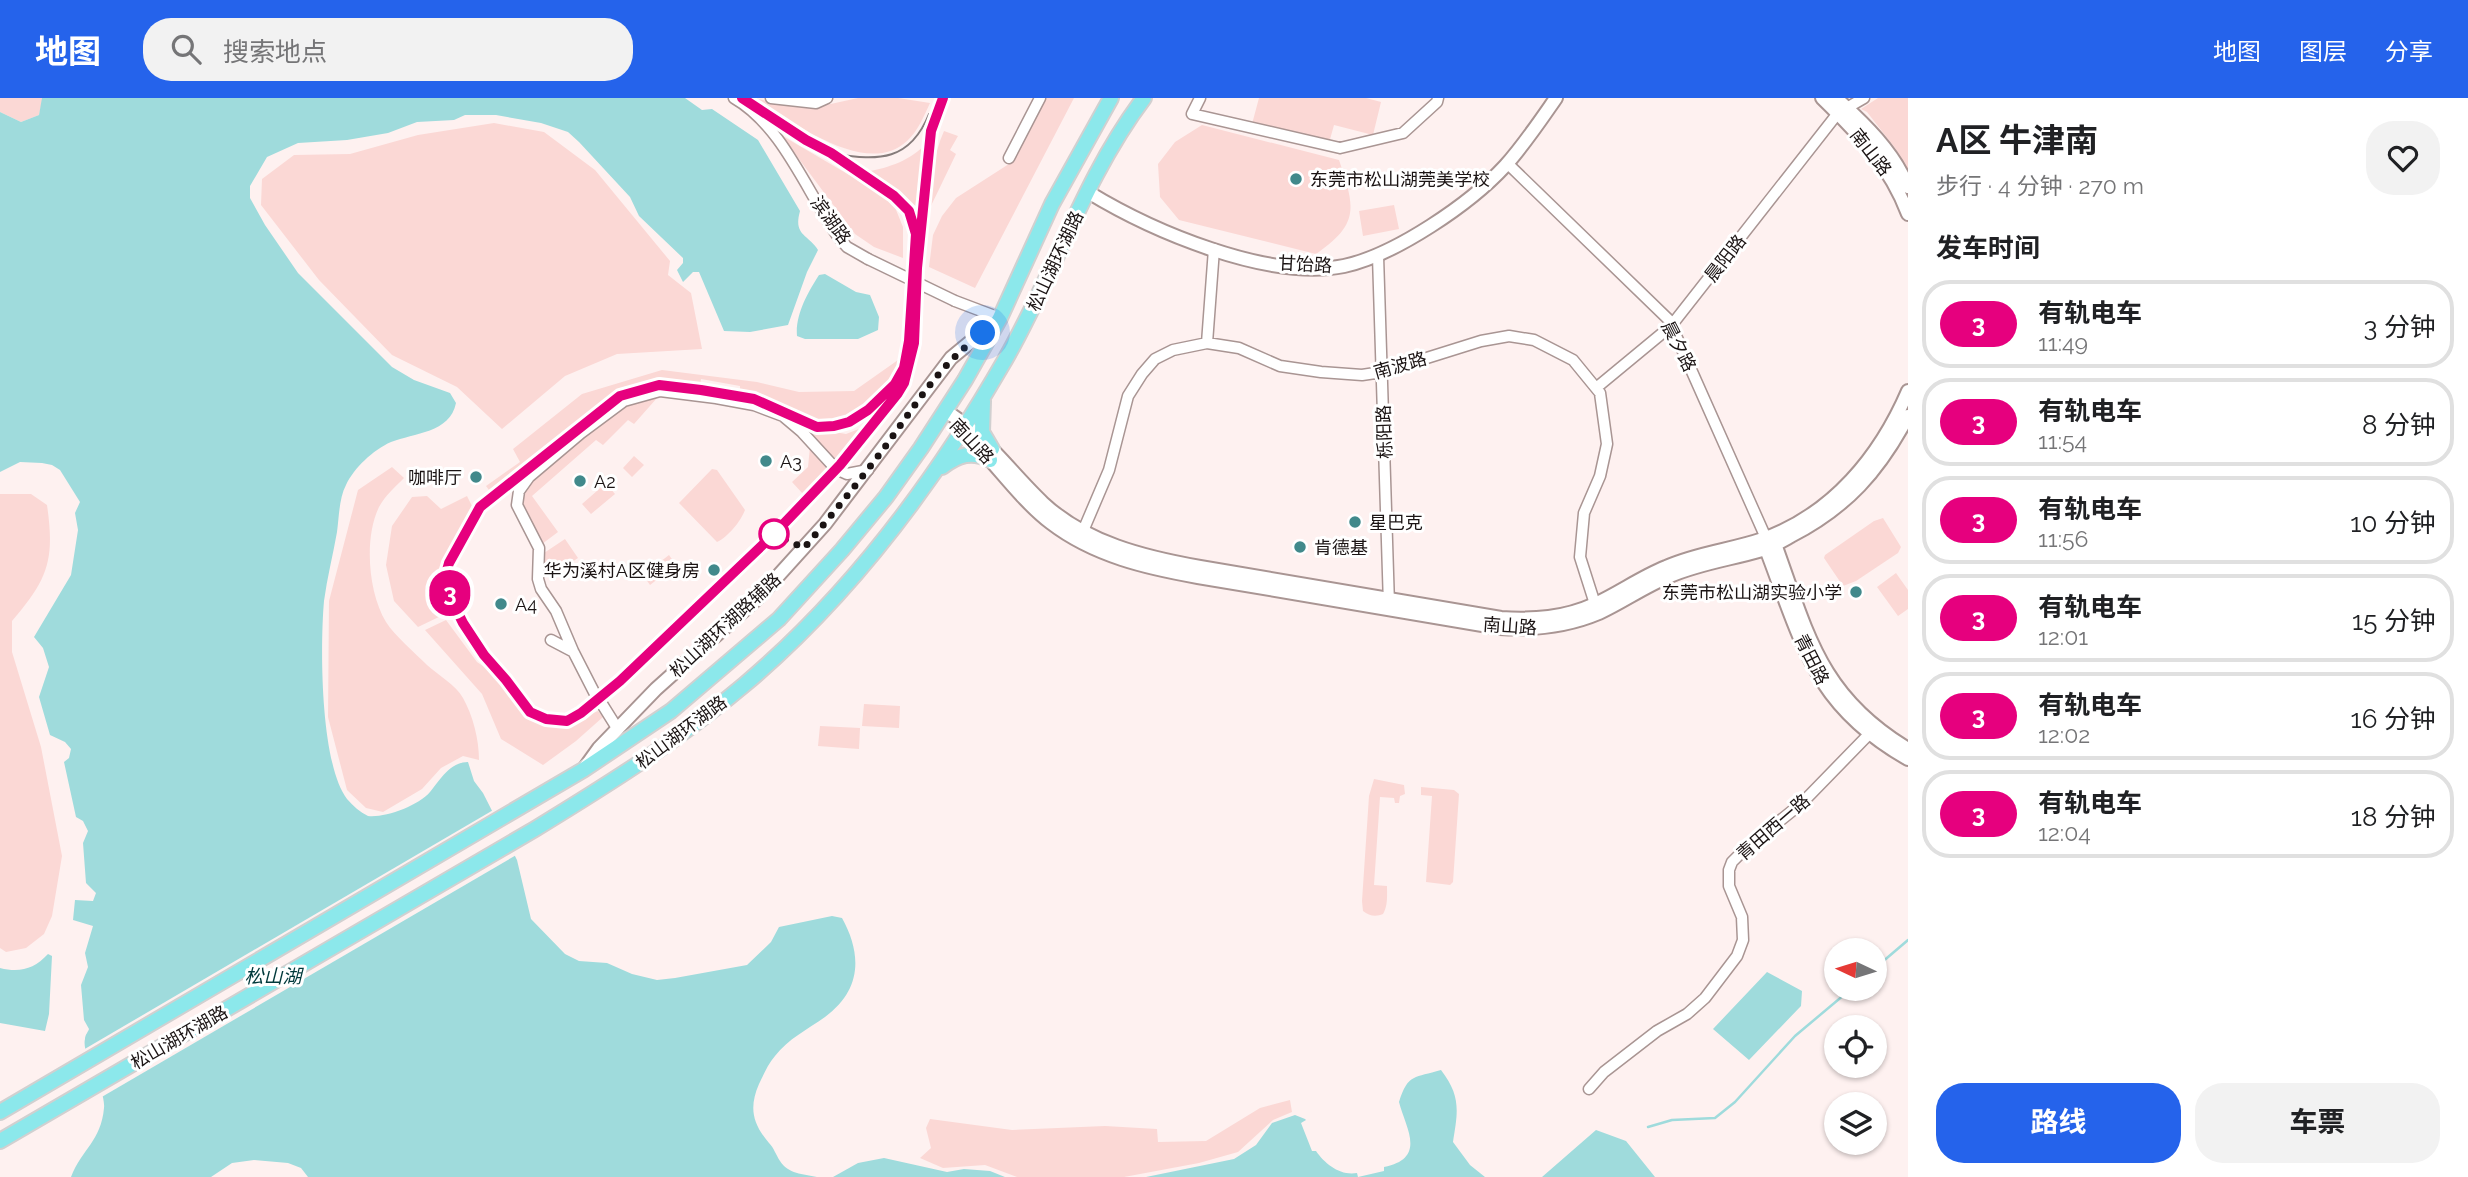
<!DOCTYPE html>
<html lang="zh">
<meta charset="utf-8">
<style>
:root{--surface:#fff;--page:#f2f2f2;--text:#202124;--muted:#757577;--line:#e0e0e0;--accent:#2563eb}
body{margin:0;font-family:Raleway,"Noto Sans SC",sans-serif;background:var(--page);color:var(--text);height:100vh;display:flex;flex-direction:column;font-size:26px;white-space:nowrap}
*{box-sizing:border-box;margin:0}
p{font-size:23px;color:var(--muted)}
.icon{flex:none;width:38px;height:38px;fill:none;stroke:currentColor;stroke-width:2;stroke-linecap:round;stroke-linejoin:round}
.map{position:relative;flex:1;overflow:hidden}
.side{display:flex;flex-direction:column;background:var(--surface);width:560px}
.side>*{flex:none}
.badge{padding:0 14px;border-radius:23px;font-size:24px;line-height:46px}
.needle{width:46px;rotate:274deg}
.tools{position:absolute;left:1824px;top:840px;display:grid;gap:14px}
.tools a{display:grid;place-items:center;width:63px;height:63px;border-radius:50%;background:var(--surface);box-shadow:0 2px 5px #0004;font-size:35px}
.you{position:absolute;width:35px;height:35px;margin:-18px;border:5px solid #fff;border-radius:50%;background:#1a73e8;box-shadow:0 0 0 10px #1a73e833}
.map>.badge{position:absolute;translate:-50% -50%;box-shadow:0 0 0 4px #fff}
h2{padding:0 28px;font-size:26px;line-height:63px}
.round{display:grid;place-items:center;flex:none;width:74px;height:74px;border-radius:28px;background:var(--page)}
.head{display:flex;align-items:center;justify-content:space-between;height:119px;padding:0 28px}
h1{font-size:33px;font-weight:700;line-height:52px}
.action{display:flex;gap:14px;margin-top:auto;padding:14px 28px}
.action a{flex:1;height:80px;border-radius:28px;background:var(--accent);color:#fff;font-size:28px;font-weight:700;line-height:80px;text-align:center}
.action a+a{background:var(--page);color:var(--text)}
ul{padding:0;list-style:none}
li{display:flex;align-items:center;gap:21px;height:88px;margin:0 14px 10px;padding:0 14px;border:4px solid var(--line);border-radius:28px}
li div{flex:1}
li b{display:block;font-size:26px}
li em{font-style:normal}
li .badge{min-width:77px;font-weight:700;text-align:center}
header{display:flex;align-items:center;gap:42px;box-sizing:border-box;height:98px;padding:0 35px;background:var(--accent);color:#fff}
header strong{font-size:33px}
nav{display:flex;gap:38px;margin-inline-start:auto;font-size:24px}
.search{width:490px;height:63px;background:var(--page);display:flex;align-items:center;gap:18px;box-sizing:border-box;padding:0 24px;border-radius:28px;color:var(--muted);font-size:26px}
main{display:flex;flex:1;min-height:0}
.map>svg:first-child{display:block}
</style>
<header>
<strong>地图</strong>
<div class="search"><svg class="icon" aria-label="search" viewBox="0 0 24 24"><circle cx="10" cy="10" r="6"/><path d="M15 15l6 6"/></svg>搜索地点</div>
<nav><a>地图</a><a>图层</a><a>分享</a></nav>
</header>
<main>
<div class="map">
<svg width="1908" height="1079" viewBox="0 0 1908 1079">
<rect width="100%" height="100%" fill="#fef1f0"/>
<!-- green -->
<path fill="#fbd8d5" d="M 0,0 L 43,0 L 39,17 L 21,24 L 0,14 Z
M 754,0 L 776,5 L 817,9 L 858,0 L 898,0 L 930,5 C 924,18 918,33 907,43 C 866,81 792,23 754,0 Z
M 1045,0 L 1074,0 L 975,190 L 929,169 L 933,137 L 942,118 L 956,100 L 1012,64 Z
M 1259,0 L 1366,0 L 1381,4 L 1373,37 L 1334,27 L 1329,45 L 1252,26 Z
M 1878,0 L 1908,0 L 1908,73 L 1895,50 L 1867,14 L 1861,11 Z
M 494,25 L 544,34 L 595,72 L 670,163 L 668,177 L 691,195 L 702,251 L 617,256 L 565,278 L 502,331 L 457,289 L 392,257 L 319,182 L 261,107 L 262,81 L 294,57 L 350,56 L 418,37 Z
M 1202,27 L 1339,62 C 1355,109 1360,126 1316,156 L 1179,122 L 1160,99 L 1158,66 L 1175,44 Z
M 944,33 L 958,38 L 950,52 L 956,56 L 929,112 C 931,86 933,57 944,33 Z
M 781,37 L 892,102 L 903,129 L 903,160 L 874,149 L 855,136 Z
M 927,45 L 922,73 L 918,117 C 904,96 887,86 866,74 C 891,69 909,63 927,45 Z
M 1394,107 L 1399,131 L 1363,138 L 1359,113 Z
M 898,262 L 910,269 C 890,303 860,338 816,324 C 790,315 767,302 740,295 L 740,288 L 701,281 L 700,289 L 660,284 L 620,294 L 521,370 L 492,396 L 486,388 L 520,364 L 513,351 L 582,296 L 662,272 L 757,284 L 799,294 L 854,293 Z
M 657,300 L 634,326 L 628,322 L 603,347 L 596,342 L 532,398 L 558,434 L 542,446 C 528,419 512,408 531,380 L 610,316 L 626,308 Z
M 798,323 L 817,331 L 846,336 L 869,327 L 836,365 Z
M 810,349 L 831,372 L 785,421 L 782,417 L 803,396 L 792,384 L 808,369 Z
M 634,358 L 644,367 L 632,379 L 623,370 Z
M 392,369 L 404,380 C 395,389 385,398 379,409 C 364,440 368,494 386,524 C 395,538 415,555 427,567 C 438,577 456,587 463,600 C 473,618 479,641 479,662 L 463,658 L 441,670 L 422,691 L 383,714 L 366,710 L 347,692 L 328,619 L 329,503 L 358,392 Z
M 712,371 L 717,372 L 745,412 C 741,423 728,439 717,444 L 679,405 Z
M 606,385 L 615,396 L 591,416 L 582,406 Z
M 0,396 L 31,396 L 47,407 C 55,462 48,481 12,523 L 12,554 L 41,649 L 62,758 L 52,818 L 44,836 L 26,850 L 6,854 L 0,850 Z
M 427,398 L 441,411 L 467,398 L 472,408 L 446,459 L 437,488 L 443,517 L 418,529 L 394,503 L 386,467 L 392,428 L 412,399 Z
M 1883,420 L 1901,449 L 1898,455 L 1856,483 L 1843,488 L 1824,460 L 1825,457 L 1874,423 Z
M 565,441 L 578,460 C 567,467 557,476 543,472 L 544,455 Z
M 669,457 L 676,467 L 650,487 L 643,477 Z
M 1896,475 L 1908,492 L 1908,511 L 1898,518 L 1877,489 Z
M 446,522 L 477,564 L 498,578 L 518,609 L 541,625 L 566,627 L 598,613 L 603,619 L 576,643 L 543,667 L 501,641 L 482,596 L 425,532 Z
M 864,606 L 900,608 L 899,630 L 862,628 Z
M 820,628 L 860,630 L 859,651 L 818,648 Z
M 1374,681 L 1404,687 L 1405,696 L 1400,698 L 1399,705 L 1395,705 L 1394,700 L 1380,699 L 1374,787 L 1387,788 C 1387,797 1388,808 1383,816 C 1376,819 1369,818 1363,813 L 1362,803 L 1369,698 Z
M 1421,689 L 1454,692 L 1459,696 L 1453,784 L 1450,787 L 1426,784 L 1432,698 L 1421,697 Z
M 1290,1002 L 1292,1014 L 1273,1022 L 1238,1054 L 1199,1065 L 1124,1079 L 1017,1079 L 985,1067 L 943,1070 L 920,1060 L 931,1050 L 926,1030 L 930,1021 L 1012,1032 L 1105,1028 L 1157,1031 L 1158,1044 L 1206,1043 L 1260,1010 Z"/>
<!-- water -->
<path fill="#9fdbdc" d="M 42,0 L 685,0 L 702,12 L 712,11 L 758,42 L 800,113 C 793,138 808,136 818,152 L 807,174 L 788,227 L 750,234 L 724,233 L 699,174 L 693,174 L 683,184 L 677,172 L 683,165 L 683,160 L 639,118 L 630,99 L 579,44 L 568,34 L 541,25 L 496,17 L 465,17 L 454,22 L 417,24 L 388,35 L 347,42 L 298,45 L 267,59 L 250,88 L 250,100 L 265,127 L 298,175 L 392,269 L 414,282 L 450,295 L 456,305 C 450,335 414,335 391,344 C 373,352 354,370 346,387 C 339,400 339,420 337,434 C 333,457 327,480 324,503 C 320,548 320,665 347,701 C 353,708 360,714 368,718 C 385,720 418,708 430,694 C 440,682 450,664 468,664 L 474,683 L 483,695 L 517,762 L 531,821 L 565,856 L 579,863 L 607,865 L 632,876 L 657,882 L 675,880 L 747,867 L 771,844 L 779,829 L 832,818 L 842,820 C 862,856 862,892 825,919 C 808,931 788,941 775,958 C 768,966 764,976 759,986 C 749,1009 752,1025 769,1045 C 774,1050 776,1057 780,1063 C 788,1076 803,1076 817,1079 L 308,1079 L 301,1070 L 288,1065 L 254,1062 L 232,1065 L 211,1079 L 71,1079 C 82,1051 101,1043 104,1010 C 106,990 81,957 85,941 C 85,937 88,934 89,931 L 84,922 L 81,887 L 88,869 L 85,855 L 93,828 L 73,822 L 75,802 L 93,803 L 96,795 L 86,785 L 83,745 L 88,733 L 83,723 L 76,719 L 64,664 L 69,660 L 71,651 L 65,644 L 50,637 L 39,599 L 49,569 L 43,550 L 34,539 L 71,477 L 78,432 L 75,415 L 80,404 L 60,372 L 52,367 L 42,365 L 20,364 L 0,374 L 0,14 L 21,24 L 39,17 Z
M 825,176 L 856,194 L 870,197 L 879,219 L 878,232 L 858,241 L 805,241 L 797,238 C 795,217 808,194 819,177 Z
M 48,856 L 52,858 L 49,916 L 45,933 L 0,925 L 0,870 C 20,875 34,871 48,856 Z
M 1767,874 L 1802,893 L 1801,908 L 1749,962 L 1713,931 Z
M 1441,972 C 1461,998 1458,1013 1453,1044 L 1470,1067 L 1485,1079 L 1146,1079 L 1234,1061 L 1256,1047 L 1272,1025 L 1295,1017 L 1305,1021 L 1306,1022 L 1301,1025 L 1312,1053 L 1316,1053 C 1325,1066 1340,1078 1357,1075 L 1358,1079 L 1384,1073 L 1384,1069 C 1428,1060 1405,1029 1399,1004 C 1408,975 1415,980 1441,972 Z
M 1596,1032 L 1626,1043 L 1655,1079 L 1542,1079 Z
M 884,1060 L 947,1074 L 964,1071 L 990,1073 L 1005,1079 L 827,1079 L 833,1079 L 858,1065 Z"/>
<!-- pier -->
<path fill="#fef1f0" d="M 495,711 L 518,756 L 100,1000 L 83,952 Z"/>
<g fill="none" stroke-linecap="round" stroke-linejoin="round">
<!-- stream -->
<path stroke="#9fdbdc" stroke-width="2.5" d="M 1874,871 L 1908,842
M 1648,1029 L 1672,1022 L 1715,1020 L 1735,1004 L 1795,938 L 1851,891"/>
<defs>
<path id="minor" d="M 734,0 C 783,28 807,95 839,140 L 847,149 L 868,161
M 771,0 L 816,5 L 827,0
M 1200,0 L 1192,16 L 1340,50 L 1403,35 L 1437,4 L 1438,0
M 1009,60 L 1040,0
M 1507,65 L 1669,222 L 1766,440
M 1378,158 L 1389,507
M 955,203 L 1000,220
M 1207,245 L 1214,151
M 1596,290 L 1671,228 L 1838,15 L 1864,0
M 1083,433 L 1109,372 L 1128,298 L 1142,276 L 1155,261 L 1173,252 L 1207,245 L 1239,250 L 1280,268 L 1321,274 L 1362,277 L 1382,274 L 1481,243 L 1509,238 L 1534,242 L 1573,262 L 1600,295 L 1607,346 L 1600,378 L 1584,415 L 1580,459 L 1595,506
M 551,542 L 572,553
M 595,596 L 573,553 L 556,513 L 541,491 L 538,481 L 539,450 L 517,407 L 519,393 L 529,379 L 581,335 L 624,303 L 660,293 L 716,300 L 754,307 L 783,318 L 802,334 L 836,371 L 847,376 L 868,372
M 602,606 L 617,630
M 1589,991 L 1604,974 L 1657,933 L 1687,916 L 1705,900 L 1737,858 L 1743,842 L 1742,819 L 1729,788 L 1729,772 L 1732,764 L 1746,750 L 1802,705 L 1875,630"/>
<path id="tertiary" d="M 1088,94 C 1152,133 1268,183 1344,168 C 1395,157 1470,106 1505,68 C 1524,47 1540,23 1556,0"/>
<path id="secondary" d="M 1822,0 C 1858,35 1890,68 1908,116
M 1836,0 C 1864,25 1894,54 1908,89
M 945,313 C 985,336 1010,374 1043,405 C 1086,445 1144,459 1200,469 L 1501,520 C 1534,522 1564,520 1595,506 C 1619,495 1641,479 1666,469 C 1697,455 1731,452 1763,441 C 1833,416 1880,358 1908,293
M 984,355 C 1005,378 1026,406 1051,425 C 1094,458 1147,470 1198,479 L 1500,530 C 1534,532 1566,529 1599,515 C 1623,504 1645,488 1670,478 C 1700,465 1732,461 1762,452 C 1772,449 1782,443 1791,438 C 1847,409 1879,373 1908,318
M 1769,442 L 1775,446 C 1808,537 1820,598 1908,651
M 1766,443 L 1766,451 C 1802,545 1814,608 1908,661
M 586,668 L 599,650 L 656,591 L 760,498 L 825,426 L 951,260 L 997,222"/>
<path id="primary" d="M 983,303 L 982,334 L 992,351
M 942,369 C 958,357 972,352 990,362
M 0,1014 L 583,672 L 671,613 L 779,521 L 842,452 L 886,399 L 921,350 L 965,282 L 1000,220 L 1052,106 L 1111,0
M 0,1043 L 535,731 C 607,687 679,642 744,587 C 851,497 936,382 1005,262 C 1054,177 1084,79 1144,0"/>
</defs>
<!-- minor casing -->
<use href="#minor" stroke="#a99593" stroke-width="13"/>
<!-- tertiary casing -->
<use href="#tertiary" stroke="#a99593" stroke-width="16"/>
<!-- secondary casing -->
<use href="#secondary" stroke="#a99593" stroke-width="16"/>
<!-- primary casing -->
<use href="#primary" stroke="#d1d0d0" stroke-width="18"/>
<!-- minor -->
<use href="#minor" stroke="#fff" stroke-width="10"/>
<!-- tertiary -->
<use href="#tertiary" stroke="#fff" stroke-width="12"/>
<!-- secondary -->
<use href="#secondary" stroke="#fff" stroke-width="12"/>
<!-- primary -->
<use href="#primary" stroke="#8ce8eb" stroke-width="14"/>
<!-- tram -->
<path stroke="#867c7b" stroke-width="2" d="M 835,56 C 879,63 910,63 929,16
M 921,137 L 931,33 L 943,0
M 503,576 C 517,599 534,629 566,623 C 584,620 637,567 652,552 C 708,500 764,449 816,393 C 846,362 871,328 898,295
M 506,582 L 483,557 L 453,505 L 445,479 L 449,465 L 480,409 L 620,298 L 659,287 L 701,292 L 754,301 L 817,329 L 834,328 L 849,324 L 868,312 L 895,286 L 904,270 L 909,243 L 916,136 L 909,113 L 894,98 L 831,55 L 806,42 L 742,0"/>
<defs>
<path id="minor-bridge" d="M 868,161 L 955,203"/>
</defs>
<!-- minor-bridge casing -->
<use href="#minor-bridge" stroke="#a99593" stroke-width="13" stroke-linecap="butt"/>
<!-- minor-bridge -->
<use href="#minor-bridge" stroke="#fff" stroke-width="10"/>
</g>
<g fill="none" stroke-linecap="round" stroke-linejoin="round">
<defs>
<path id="line" d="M 742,0 L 806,42 L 831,55 L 894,98 L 909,113 L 916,136 L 909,243 L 904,270 L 895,286 L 868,312 L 849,324 L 834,328 L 817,329 L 754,301 L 701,292 L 659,287 L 620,298 L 480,409 L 449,465 L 445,479 L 453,505 L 463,525 L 484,557 L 506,582 L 530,614 L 546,621 L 567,623 L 581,615 L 620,583 L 774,436 L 840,367 L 898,295 L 904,285 L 914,245 L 917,170 L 931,33 L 943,0"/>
</defs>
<!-- line casing -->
<use href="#line" stroke="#fff" stroke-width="16"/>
<!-- line -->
<use href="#line" stroke="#e6007e" stroke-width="10"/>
<!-- walk -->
<path stroke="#1b1414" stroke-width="7" stroke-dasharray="0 12.6" d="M 774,436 L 804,450 C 831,418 857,386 882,353 C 913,311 939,266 983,235"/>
</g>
<!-- markers -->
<g fill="#41898b" stroke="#fff" stroke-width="2.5">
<circle cx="1296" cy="81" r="7"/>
<circle cx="766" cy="363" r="7"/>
<circle cx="476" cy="379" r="7"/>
<circle cx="580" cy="383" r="7"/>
<circle cx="1355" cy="424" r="7"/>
<circle cx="1300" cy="449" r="7"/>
<circle cx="714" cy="472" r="7"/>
<circle cx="1856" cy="494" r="7"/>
<circle cx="501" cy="506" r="7"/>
</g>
<circle fill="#fff" stroke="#e6007e" stroke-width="3.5" cx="774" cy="436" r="14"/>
<g text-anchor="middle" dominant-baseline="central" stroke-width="6" stroke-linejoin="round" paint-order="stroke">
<!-- street labels -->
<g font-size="18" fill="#1b1414" stroke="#fff">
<text transform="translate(1871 54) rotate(52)">南山路</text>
<text transform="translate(831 122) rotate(54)">滨湖路</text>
<text transform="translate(1725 160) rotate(-52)">晨阳路</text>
<text transform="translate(1055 163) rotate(-65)">松山湖环湖路</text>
<text transform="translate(1305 166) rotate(3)">甘饴路</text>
<text transform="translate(1679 248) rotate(63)">晨夕路</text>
<text transform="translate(1400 267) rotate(-16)">南波路</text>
<text transform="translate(1384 334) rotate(-92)">栎阳路</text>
<text transform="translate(972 343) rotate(47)">南山路</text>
<text transform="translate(725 527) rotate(-43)">松山湖环湖路辅路</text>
<text transform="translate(1510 528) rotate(4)">南山路</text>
<text transform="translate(1812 561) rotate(63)">青田路</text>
<text transform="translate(681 634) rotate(-37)">松山湖环湖路</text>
<text transform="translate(1773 729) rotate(-41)">青田西一路</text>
<text transform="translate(179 939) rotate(-30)">松山湖环湖路</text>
</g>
<!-- poi labels -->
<g font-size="18" fill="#1b1414" stroke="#fff" text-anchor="start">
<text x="1310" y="81">东莞市松山湖莞美学校</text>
<text x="780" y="363">A3</text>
<text x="462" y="379" text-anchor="end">咖啡厅</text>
<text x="594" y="383">A2</text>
<text x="1369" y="424">星巴克</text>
<text x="1314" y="449">肯德基</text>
<text x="700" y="472" text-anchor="end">华为溪村A区健身房</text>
<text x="1842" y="494" text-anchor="end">东莞市松山湖实验小学</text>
<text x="515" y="506">A4</text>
</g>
<!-- water labels -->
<g font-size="19" font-style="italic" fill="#00393b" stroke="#fff">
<text x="273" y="878">松山湖</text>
</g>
</g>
</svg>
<div class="tools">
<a><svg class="needle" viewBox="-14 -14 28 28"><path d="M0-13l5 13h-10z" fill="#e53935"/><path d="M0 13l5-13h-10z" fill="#757577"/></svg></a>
<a><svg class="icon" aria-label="locate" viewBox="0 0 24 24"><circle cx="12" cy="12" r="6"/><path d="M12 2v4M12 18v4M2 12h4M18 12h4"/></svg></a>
<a><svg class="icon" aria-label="layers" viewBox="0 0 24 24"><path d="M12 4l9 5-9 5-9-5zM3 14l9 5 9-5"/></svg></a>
</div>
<div class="you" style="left:983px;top:235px"></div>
<b class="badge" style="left:450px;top:495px;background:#e6007e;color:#fff">3</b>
</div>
<section class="side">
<div class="head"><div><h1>A区 牛津南</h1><p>步行 · 4 分钟 · 270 m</p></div><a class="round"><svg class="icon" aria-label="heart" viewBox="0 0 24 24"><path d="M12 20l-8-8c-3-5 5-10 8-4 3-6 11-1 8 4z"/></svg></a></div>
<h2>发车时间</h2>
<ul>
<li><span class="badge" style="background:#e6007e;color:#fff">3</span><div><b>有轨电车</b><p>11:49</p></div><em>3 分钟</em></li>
<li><span class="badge" style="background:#e6007e;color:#fff">3</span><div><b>有轨电车</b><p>11:54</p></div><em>8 分钟</em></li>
<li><span class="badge" style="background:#e6007e;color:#fff">3</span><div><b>有轨电车</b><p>11:56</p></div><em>10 分钟</em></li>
<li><span class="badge" style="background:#e6007e;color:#fff">3</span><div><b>有轨电车</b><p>12:01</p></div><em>15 分钟</em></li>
<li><span class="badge" style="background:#e6007e;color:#fff">3</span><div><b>有轨电车</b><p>12:02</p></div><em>16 分钟</em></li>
<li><span class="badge" style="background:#e6007e;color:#fff">3</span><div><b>有轨电车</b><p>12:04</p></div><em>18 分钟</em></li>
</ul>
<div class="action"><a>路线</a><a>车票</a></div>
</section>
</main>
